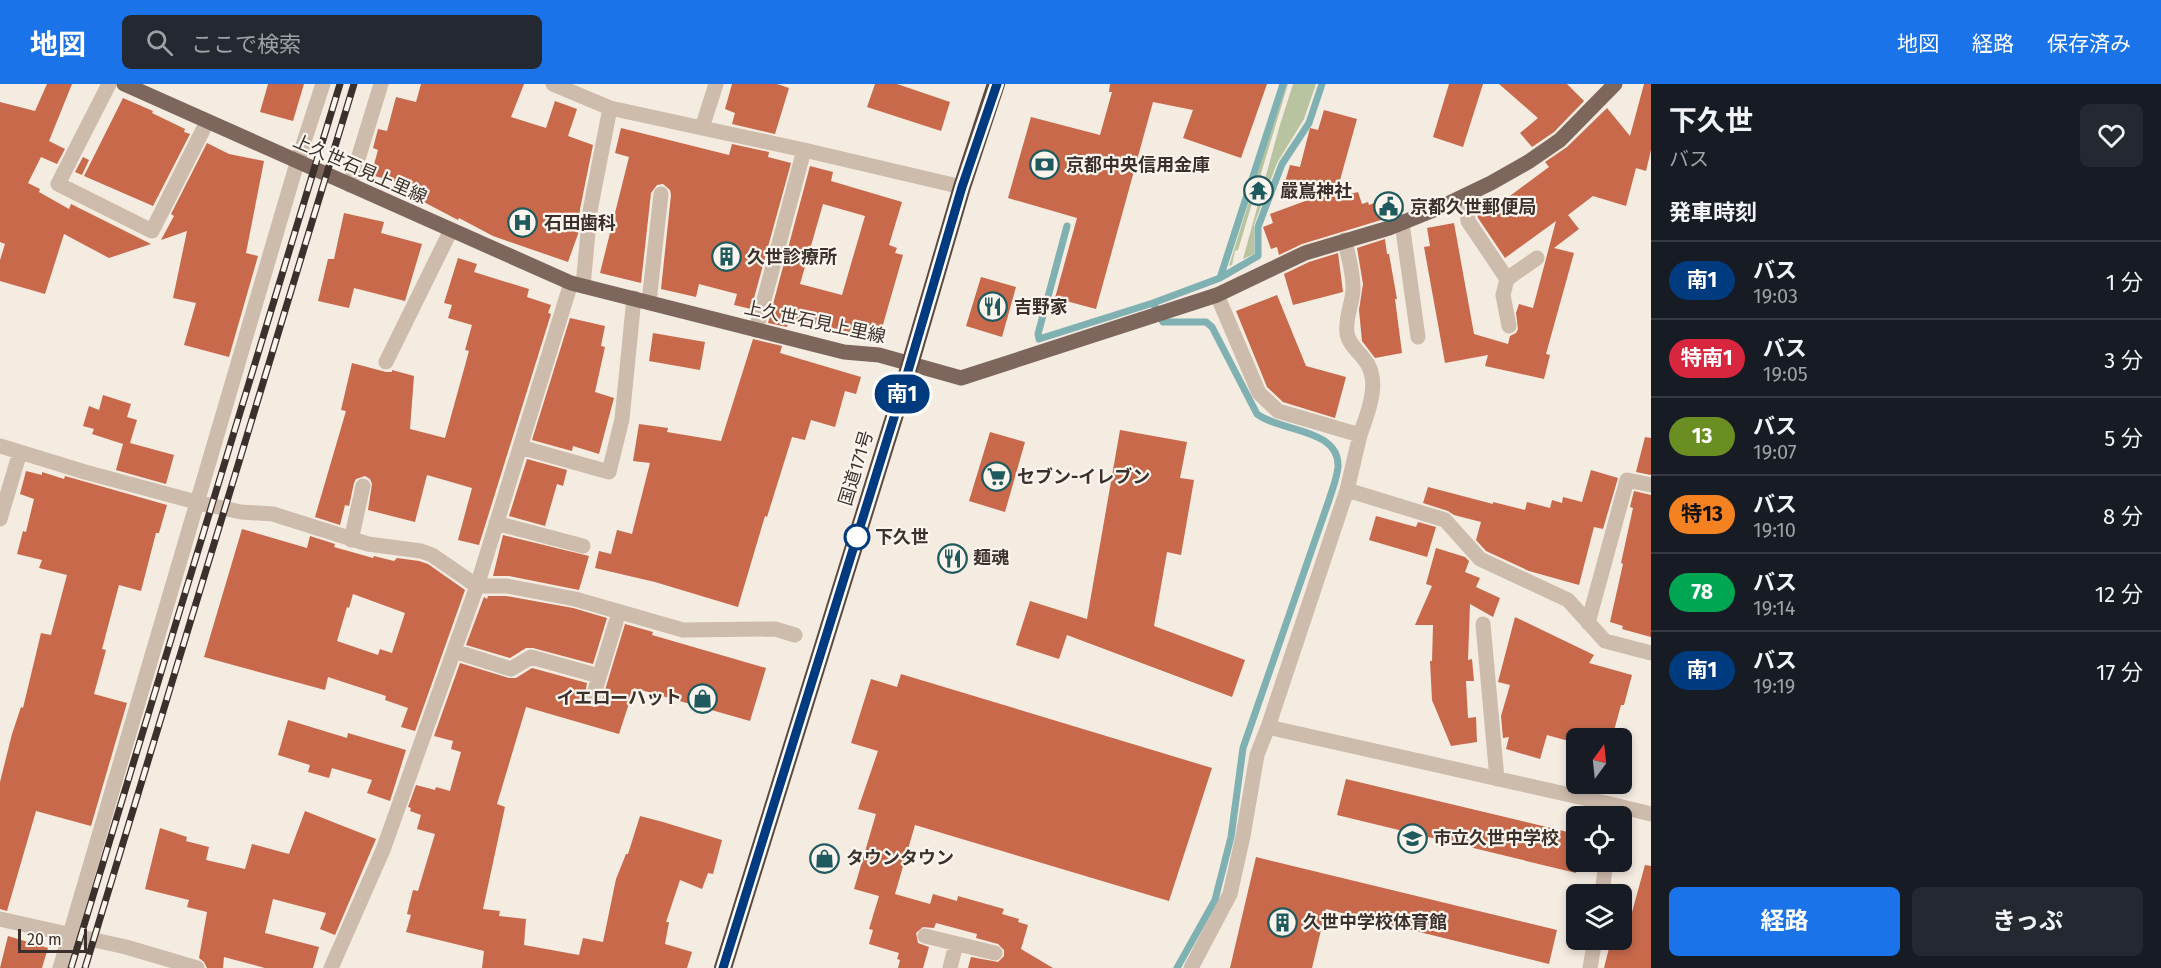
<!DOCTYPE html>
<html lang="ja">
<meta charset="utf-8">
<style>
:root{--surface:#171b24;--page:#242831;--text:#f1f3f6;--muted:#9ea1a6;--line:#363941;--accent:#1a73e8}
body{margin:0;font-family:"Fira Sans","Noto Sans JP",sans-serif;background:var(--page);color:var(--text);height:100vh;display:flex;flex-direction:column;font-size:22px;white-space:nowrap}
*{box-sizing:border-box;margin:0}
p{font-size:20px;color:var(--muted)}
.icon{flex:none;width:33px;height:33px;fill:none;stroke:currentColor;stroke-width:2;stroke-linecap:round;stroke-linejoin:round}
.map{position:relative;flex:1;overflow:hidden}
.details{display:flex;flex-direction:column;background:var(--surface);width:510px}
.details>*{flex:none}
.badge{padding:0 12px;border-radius:20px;font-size:21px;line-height:39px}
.needle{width:39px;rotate:15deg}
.fabs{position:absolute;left:1566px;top:644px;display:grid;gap:12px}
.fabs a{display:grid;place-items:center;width:66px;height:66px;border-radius:9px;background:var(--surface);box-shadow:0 3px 9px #0003;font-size:30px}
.scale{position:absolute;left:18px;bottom:15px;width:69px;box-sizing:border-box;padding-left:6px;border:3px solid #3b302b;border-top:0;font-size:16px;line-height:21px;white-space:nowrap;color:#3b302b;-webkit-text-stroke:4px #fbf5ee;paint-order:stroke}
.map>.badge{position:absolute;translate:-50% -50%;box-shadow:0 0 0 3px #fff}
h2{padding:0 18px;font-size:22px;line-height:54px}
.round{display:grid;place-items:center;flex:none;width:63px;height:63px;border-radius:9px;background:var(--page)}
.head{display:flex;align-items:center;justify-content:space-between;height:102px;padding:0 18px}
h1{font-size:28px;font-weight:700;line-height:45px}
.cta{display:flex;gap:12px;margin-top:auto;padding:12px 18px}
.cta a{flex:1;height:69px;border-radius:9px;background:var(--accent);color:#fff;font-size:24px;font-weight:700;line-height:69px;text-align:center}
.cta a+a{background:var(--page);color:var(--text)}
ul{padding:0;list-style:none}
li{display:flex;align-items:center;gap:18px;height:78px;padding:0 18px;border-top:2px solid var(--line)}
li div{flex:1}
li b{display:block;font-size:22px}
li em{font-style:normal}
li .badge{min-width:66px;font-weight:700;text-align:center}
header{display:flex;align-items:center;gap:36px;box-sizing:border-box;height:84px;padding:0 30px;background:var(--accent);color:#fff}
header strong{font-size:28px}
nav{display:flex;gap:33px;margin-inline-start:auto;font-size:21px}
.search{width:420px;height:54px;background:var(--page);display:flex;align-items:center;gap:15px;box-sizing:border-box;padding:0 21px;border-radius:9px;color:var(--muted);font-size:22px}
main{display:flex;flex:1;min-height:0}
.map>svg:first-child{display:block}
</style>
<header>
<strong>地図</strong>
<div class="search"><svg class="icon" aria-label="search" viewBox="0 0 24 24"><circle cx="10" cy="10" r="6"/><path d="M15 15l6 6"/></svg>ここで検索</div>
<nav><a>地図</a><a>経路</a><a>保存済み</a></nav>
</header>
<main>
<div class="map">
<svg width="1651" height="884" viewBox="0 0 1651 884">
<rect width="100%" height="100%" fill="#f4ebe1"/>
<!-- green -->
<path fill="#b8c4a0" d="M 1285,0 L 1288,0 L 1238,166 L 1235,167 L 1232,181 L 1229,182 Z
M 1293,0 L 1316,0 L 1304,35 L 1277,79 L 1254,141 L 1254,170 L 1243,175 L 1279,44 Z"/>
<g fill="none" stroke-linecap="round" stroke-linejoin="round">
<!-- stream -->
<path stroke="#7fb0b2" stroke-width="7" d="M 1067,142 L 1038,250 L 1039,255 L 1153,219 L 1220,194 L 1283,0
M 1220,194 L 1258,172 L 1258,143 L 1282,80 L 1309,39 L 1322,0
M 1153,219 L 1163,238 L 1206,238 L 1212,243 L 1257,330 C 1280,348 1340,344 1338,383 C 1337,394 1332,406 1329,416 L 1243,664 L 1231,753 L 1215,816 L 1177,884"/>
</g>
<!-- building -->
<path fill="#c8694b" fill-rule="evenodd" d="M 47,0 L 72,0 L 49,57 L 65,65 L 57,80 L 41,73 L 28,99 L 40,105 L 39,108 L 69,125 L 71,120 L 151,160 L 109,174 L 64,150 L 45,210 L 0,197 L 0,176 L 5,160 L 0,158 L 0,18 L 35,27 Z
M 268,0 L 304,0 L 293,37 L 260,28 Z
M 421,0 L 524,0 L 511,33 L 546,44 L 555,17 L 577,25 L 568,52 L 593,61 L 580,125 L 578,150 L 568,178 L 493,152 L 459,134 L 458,136 L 420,116 L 425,106 L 371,91 L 378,66 L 373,64 L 378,45 L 387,47 L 396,13 L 416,18 Z
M 732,0 L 777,0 L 789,4 L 775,50 L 732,40 L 735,29 L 725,25 Z
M 875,0 L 897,0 L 950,18 L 941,47 L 867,23 Z
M 1110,0 L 1267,0 L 1241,74 L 1183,54 L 1193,26 L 1153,18 L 1096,225 L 1055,214 L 1077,134 L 1008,114 L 1031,33 L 1100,51 L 1112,8 L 1109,8 Z
M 1449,0 L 1483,0 L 1463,63 L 1433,53 Z
M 1499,0 L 1567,0 L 1584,17 L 1554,48 L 1532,63 L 1520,49 L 1538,34 Z
M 1644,0 L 1651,0 L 1651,66 L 1646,87 L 1636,84 L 1626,122 L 1593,112 L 1568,131 L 1579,145 L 1554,164 L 1574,169 L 1546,270 L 1550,271 L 1544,295 L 1485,282 L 1488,271 L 1445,279 L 1424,163 L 1430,162 L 1427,144 L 1454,139 L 1474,250 L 1508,260 L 1510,252 L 1516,249 L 1518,245 L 1516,229 L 1519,220 L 1533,224 L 1556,137 L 1505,174 L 1478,134 L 1477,130 L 1500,113 L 1503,117 L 1549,83 L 1545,78 L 1567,63 L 1607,24 L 1630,52 Z
M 123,14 L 153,27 L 152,29 L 185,45 L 184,48 L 190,50 L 153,122 L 84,92 Z
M 1324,26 L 1357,35 L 1335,114 L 1358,108 L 1362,120 L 1368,118 L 1369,121 L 1398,110 L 1404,127 L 1381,136 L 1302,160 L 1279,171 L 1277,163 L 1271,165 L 1263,143 L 1273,139 L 1270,130 L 1327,109 L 1285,98 L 1290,81 L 1300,83 L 1310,44 L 1318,46 Z
M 621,44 L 729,71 L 732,60 L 769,68 L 768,73 L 791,79 L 751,225 L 734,221 L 737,210 L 699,200 L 696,213 L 661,205 L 671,111 L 670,106 L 663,100 L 657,101 L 651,109 L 641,199 L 600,189 L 629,73 L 615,69 Z
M 207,59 L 229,70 L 264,77 L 246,169 L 258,172 L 229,273 L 184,261 L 196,219 L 173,214 L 187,147 L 161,156 L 174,132 L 171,130 Z
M 83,73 L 89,76 L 82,91 L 75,88 Z
M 810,82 L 833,88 L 831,97 L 902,118 L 889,161 L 897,164 L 895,169 L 903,171 L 882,244 L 865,252 L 809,238 L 809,241 L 789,235 L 787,243 L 768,239 ZM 823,120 L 865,132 L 842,211 L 800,200 Z
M 344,129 L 384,138 L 381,149 L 422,160 L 405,217 L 354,204 L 349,224 L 318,217 L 328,175 L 334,175 Z
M 1385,155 L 1387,170 L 1389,170 L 1397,215 L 1395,215 L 1402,269 L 1375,274 L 1362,257 L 1359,226 L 1363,200 L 1357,164 Z
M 1338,169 L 1343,208 L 1293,221 L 1284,190 L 1309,178 Z
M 458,174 L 477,180 L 474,188 L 529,205 L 527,213 L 551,221 L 548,229 L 551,230 L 479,461 L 458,456 L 472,404 L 427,391 L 415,438 L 368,426 L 372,400 L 370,395 L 365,392 L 356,395 L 354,399 L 349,422 L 345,421 L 340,441 L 315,433 L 346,327 L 341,326 L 352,279 L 386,288 L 392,288 L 392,286 L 414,292 L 410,345 L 445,354 L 469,267 L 465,266 L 472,241 L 448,234 L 452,221 L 444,219 Z
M 981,193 L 1016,203 L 1002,253 L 966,242 Z
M 1277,211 L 1306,282 L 1346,293 L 1335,334 L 1283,318 L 1267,303 L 1236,227 Z
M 570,234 L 605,242 L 601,262 L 605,263 L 595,308 L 614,314 L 599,370 L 573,362 L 572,367 L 532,356 Z
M 653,249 L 705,258 L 700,286 L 649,277 Z
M 753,255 L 782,262 L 780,269 L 861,293 L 856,310 L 845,307 L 835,343 L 811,336 L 805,356 L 792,353 L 767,433 L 765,432 L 738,523 L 655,498 L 595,484 L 599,467 L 611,470 L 617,446 L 632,450 L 650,379 L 633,377 L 639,340 L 668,344 L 667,348 L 721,357 Z
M 103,311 L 131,320 L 127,333 L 137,336 L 130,359 L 174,371 L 166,400 L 116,386 L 123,360 L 92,350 L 94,345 L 83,342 L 89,322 L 99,326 Z
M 1120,346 L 1187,358 L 1180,394 L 1194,396 L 1181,471 L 1167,468 L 1154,542 L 1245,576 L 1232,613 L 1067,551 L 1059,575 L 1016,561 L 1030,517 L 1087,535 Z
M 990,348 L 1025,358 L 1005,428 L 969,417 Z
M 1645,353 L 1651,354 L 1651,391 L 1636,388 Z
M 527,375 L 567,386 L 563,402 L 557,400 L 545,442 L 509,432 Z
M 1591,386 L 1618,394 L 1603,445 L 1594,443 L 1579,501 L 1529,487 L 1486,467 L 1476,456 L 1481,438 L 1454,431 L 1448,427 L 1423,419 L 1428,403 L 1493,420 L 1493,418 L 1525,426 L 1527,418 L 1550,424 L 1552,416 L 1562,419 L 1563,413 L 1582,418 Z
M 26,387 L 42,391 L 42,388 L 64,395 L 65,392 L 167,421 L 159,449 L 156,449 L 141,507 L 119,501 L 102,565 L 106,566 L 94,610 L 127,619 L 91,742 L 36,727 L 7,827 L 0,825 L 0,698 L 12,650 L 21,623 L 23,624 L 41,549 L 51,551 L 67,491 L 39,484 L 42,476 L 17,470 L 23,447 L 26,448 L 34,415 L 20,410 Z
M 1634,407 L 1651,411 L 1651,553 L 1622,545 L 1623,542 L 1610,538 L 1623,480 L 1621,479 L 1633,424 L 1630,423 Z
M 1376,432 L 1416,443 L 1418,438 L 1436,443 L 1427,473 L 1369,456 Z
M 242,445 L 307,464 L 310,452 L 335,460 L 334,463 L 373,474 L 374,472 L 394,477 L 397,474 L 419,477 L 428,480 L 465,506 L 415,647 L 401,643 L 408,624 L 385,616 L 386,612 L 328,593 L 325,606 L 204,573 ZM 353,510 L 405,529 L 392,569 L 380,565 L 378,571 L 337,557 L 347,523 L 349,524 Z
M 503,451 L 589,472 L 579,506 L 509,492 L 493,492 Z
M 1436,464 L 1465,473 L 1469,477 L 1465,488 L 1480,494 L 1476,503 L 1500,514 L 1493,533 L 1470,520 L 1468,576 L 1472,575 L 1474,597 L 1466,597 L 1468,634 L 1476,633 L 1477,658 L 1451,662 L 1432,616 L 1430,577 L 1432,577 L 1433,541 L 1415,541 L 1432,502 L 1426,500 Z
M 488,512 L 506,512 L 573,524 L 607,534 L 593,580 L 533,564 L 526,564 L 510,574 L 466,561 L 484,513 L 487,515 Z
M 1515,533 L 1594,571 L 1589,579 L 1632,591 L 1624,621 L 1621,621 L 1612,654 L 1576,654 L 1576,659 L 1547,651 L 1540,675 L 1506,665 L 1509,653 L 1503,654 L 1501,632 L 1510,601 L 1498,598 Z
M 625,540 L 653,548 L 652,551 L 766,584 L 750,637 L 634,604 L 619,650 L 526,623 L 497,720 L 505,723 L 483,825 L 500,827 L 499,832 L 526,835 L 524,861 L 579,871 L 583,854 L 603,858 L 616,795 L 626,770 L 628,770 L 640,732 L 663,738 L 722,756 L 713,790 L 708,789 L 702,805 L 680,796 L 666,838 L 669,838 L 665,860 L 692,868 L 687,884 L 482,884 L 484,867 L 406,848 L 411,831 L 407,830 L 413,806 L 418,807 L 435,750 L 417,745 L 421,731 L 410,727 L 411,724 L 408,723 L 416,701 L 435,706 L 436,703 L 450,707 L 461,668 L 451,665 L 453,657 L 434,652 L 460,579 L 509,594 L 516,594 L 532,584 L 587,599 L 584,616 L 590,622 L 595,623 L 602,616 Z
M 901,590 L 1212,684 L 1169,817 L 915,741 L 895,810 L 930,820 L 933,810 L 957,817 L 958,812 L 1004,825 L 1002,830 L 1019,835 L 1018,838 L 1028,841 L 1021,865 L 1053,884 L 968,884 L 971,873 L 998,878 L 1004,872 L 1004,866 L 998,860 L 976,854 L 977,850 L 936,839 L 934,844 L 923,843 L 916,849 L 918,859 L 929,863 L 923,884 L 898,884 L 900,876 L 897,875 L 899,869 L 869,860 L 873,846 L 869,845 L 879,812 L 854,805 L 876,730 L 858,725 L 878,667 L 851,659 L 871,595 L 897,603 Z
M 288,636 L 347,654 L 348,649 L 406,666 L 390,717 L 367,709 L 372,696 L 332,684 L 329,694 L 308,688 L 310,681 L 278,671 Z
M 1346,695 L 1576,750 L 1576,789 L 1337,731 Z
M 305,727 L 376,755 L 335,851 L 320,845 L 326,829 L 273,815 L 265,849 L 319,863 L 313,884 L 265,884 L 224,873 L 223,884 L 207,884 L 204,878 L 199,874 L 207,828 L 187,823 L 189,816 L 145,805 L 160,744 L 187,753 L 186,757 L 209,763 L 206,776 L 245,785 L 252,760 L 289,770 Z
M 1256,773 L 1557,846 L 1549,880 L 1326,825 L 1312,884 L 1230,884 Z
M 1645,781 L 1651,782 L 1651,884 L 1604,884 L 1609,864 L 1619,866 L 1624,850 L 1626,850 Z
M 8,852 L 48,864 L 42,884 L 0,884 Z"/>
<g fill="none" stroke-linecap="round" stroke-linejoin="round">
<!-- minor -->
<path stroke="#cdbbac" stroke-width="15" d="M 109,0 L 58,100 L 152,147 L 207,38
M 553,0 L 610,24 L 804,66 L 962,103
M 702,44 L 716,0
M 350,101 L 381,0
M 1466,111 L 1468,137 L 1507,195 L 1537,174
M 1402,139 L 1418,253
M 1345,156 C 1348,173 1354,190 1353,207 C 1352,220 1345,235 1347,249 C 1348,259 1358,267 1364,275 C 1382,296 1368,328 1360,351
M 1507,195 L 1503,211 L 1509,242
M 583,202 L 590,127 L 610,24
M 1217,211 L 1259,309 L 1278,327 L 1360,351 L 1347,406 L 1268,643 L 1610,720 L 1609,732
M 649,218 L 661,110
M 756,246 L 804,66
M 386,278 L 451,146
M 0,362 L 85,388 L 196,418 L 241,428 L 273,430 L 368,460 L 421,467 L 432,471 L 477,502 L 507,502 L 575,515 L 683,546 L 775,545 L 795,551
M 520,363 L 609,388 L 622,335 L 634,214
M 1347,406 L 1445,436 L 1480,475 L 1568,516 L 1605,557 L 1651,569
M 0,435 L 20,368
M 496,439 L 583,462
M 351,456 L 363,402
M 1588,539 L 1627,396 L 1651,401
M 1483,540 L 1497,695
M 454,567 L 511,585 L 531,573 L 599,592
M 593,613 L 616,538
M 1610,720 L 1651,730
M 1602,810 L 1606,777
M 0,835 L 126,863 L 197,884
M 925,852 L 995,869
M 60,884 L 297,79 L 323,0
M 331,884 L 383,766 L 477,502 L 571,199
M 950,884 L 956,860
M 1191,884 L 1230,810 L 1243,752 L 1257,671 L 1268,643
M 1590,884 L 1595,855"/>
<!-- major -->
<path stroke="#7d675c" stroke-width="15" d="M 124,0 L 571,199 L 844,268 L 879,271 L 961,294 L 1217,211 L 1305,169 L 1389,144 L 1441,123 L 1491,99 L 1528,78 L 1560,56 L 1615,0"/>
<!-- highway -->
<path stroke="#5c4a42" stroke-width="18" d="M 723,884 L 901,311 L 962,103 L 996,0"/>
<defs>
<path id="rail" d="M 71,884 L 340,0
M 85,884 L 354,0"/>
</defs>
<!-- rail casing -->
<use href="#rail" stroke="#3b302b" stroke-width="7"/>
<!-- rail -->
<use href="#rail" stroke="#fbf5ee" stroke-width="4.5" stroke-dasharray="14" stroke-linecap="butt"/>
</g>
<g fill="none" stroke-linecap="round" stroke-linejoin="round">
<defs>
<path id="line" d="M 723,884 L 901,311 L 962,103 L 997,0"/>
</defs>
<!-- line casing -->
<use href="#line" stroke="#fff" stroke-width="14"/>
<!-- line -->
<use href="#line" stroke="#003b80" stroke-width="9"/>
</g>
<!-- icons -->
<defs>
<symbol id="bank-ring" viewBox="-11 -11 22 22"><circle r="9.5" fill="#fbf5ee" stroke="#1f5a5e" stroke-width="1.5"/><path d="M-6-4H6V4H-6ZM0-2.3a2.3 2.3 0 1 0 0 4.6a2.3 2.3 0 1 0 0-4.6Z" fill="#1f5a5e"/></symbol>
<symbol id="temple-ring" viewBox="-11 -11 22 22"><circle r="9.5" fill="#fbf5ee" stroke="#1f5a5e" stroke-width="1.5"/><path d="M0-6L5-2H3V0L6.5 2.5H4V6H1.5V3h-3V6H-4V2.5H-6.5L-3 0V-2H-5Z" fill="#1f5a5e"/></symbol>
<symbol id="civic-ring" viewBox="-11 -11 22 22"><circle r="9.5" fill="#fbf5ee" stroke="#1f5a5e" stroke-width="1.5"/><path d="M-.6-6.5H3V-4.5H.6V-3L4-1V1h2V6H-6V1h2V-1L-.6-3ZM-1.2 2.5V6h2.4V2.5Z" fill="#1f5a5e"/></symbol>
<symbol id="hospital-ring" viewBox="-11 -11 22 22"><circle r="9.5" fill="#fbf5ee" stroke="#1f5a5e" stroke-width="1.5"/><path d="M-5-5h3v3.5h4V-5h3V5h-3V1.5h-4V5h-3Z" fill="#1f5a5e"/></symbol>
<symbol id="building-ring" viewBox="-11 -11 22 22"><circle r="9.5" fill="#fbf5ee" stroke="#1f5a5e" stroke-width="1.5"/><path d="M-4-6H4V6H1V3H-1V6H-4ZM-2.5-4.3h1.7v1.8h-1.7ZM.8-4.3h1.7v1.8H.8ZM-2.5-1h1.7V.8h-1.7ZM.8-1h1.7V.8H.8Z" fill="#1f5a5e"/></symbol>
<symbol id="restaurant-ring" viewBox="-11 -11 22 22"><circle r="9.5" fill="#fbf5ee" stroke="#1f5a5e" stroke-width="1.5"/><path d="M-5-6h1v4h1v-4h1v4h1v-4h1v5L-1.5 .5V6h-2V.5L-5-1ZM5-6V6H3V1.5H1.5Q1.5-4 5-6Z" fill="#1f5a5e"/></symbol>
<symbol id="supermarket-ring" viewBox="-11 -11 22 22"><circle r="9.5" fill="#fbf5ee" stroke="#1f5a5e" stroke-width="1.5"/><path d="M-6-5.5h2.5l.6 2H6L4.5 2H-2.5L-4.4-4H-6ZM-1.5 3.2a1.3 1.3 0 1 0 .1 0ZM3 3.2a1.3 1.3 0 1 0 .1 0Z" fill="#1f5a5e"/></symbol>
<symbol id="shop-ring" viewBox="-11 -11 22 22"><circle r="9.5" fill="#fbf5ee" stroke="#1f5a5e" stroke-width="1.5"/><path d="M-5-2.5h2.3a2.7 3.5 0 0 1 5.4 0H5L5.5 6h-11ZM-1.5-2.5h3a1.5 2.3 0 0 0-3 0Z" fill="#1f5a5e"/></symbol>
<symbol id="school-ring" viewBox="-11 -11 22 22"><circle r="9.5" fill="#fbf5ee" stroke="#1f5a5e" stroke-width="1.5"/><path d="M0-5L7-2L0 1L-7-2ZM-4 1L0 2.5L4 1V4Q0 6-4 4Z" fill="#1f5a5e"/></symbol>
</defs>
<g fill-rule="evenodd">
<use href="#bank-ring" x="1028" y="64" width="33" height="33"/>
<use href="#temple-ring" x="1242" y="90" width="33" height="33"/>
<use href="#civic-ring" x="1372" y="106" width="33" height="33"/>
<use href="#hospital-ring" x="506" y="122" width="33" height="33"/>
<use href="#building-ring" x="710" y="156" width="33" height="33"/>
<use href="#restaurant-ring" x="976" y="206" width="33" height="33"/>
<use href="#supermarket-ring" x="980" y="376" width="33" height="33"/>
<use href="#restaurant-ring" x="936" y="458" width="33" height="33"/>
<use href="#shop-ring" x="686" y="598" width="33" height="33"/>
<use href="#school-ring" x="1396" y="738" width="33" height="33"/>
<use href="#shop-ring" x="808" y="758" width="33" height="33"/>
<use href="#building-ring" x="1266" y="822" width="33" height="33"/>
</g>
<!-- markers -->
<circle fill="#fff" stroke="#003b80" stroke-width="3" cx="857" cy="453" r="12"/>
<g text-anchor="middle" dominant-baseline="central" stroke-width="4.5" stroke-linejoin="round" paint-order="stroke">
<!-- poi labels -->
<g font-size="18" font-weight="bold" fill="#3b302b" stroke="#fbf5ee" text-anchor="start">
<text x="1066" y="81">京都中央信用金庫</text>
<text x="1280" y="107">嚴嶌神社</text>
<text x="1410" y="123">京都久世郵便局</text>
<text x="544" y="139">石田歯科</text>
<text x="747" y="173">久世診療所</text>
<text x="1014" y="223">吉野家</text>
<text x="1017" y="393">セブン-イレブン</text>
<text x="973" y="474">麺魂</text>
<text x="682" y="614" text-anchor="end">イエローハット</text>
<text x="1433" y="754">市立久世中学校</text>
<text x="846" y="774">タウンタウン</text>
<text x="1303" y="838">久世中学校体育館</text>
</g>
<!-- street labels -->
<g font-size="18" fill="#3b302b" stroke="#fbf5ee">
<text transform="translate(360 85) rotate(24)">上久世石見上里線</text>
<text transform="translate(815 238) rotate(12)">上久世石見上里線</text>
<text transform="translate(856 384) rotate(-73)">国道171号</text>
</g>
<!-- stop labels -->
<g font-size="18" font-weight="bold" fill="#3b302b" stroke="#fbf5ee" text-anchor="start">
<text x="875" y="453">下久世</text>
</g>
</g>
</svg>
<div class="fabs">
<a><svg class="needle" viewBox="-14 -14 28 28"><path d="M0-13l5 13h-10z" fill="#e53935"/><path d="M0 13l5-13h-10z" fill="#9ea1a6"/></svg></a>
<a><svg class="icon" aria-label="locate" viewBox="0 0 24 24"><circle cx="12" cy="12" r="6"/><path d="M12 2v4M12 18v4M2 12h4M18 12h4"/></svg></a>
<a><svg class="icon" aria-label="layers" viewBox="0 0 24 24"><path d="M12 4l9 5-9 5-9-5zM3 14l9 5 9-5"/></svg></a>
</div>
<div class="scale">20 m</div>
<b class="badge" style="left:902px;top:310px;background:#003b80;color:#fff">南1</b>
</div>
<section class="details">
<div class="head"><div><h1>下久世</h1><p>バス</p></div><a class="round"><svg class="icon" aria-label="heart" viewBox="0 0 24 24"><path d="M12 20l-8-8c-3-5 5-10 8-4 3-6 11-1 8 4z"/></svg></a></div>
<h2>発車時刻</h2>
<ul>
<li><span class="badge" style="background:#003b80;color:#fff">南1</span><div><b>バス</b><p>19:03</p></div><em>1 分</em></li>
<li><span class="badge" style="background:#d7263d;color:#fff">特南1</span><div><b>バス</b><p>19:05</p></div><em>3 分</em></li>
<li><span class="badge" style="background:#6b8e23;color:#fff">13</span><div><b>バス</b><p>19:07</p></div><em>5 分</em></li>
<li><span class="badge" style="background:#f58220;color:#111">特13</span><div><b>バス</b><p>19:10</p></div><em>8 分</em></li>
<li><span class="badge" style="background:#00a651;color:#fff">78</span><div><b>バス</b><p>19:14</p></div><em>12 分</em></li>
<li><span class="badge" style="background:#003b80;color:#fff">南1</span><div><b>バス</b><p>19:19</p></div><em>17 分</em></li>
</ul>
<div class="cta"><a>経路</a><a>きっぷ</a></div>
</section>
</main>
